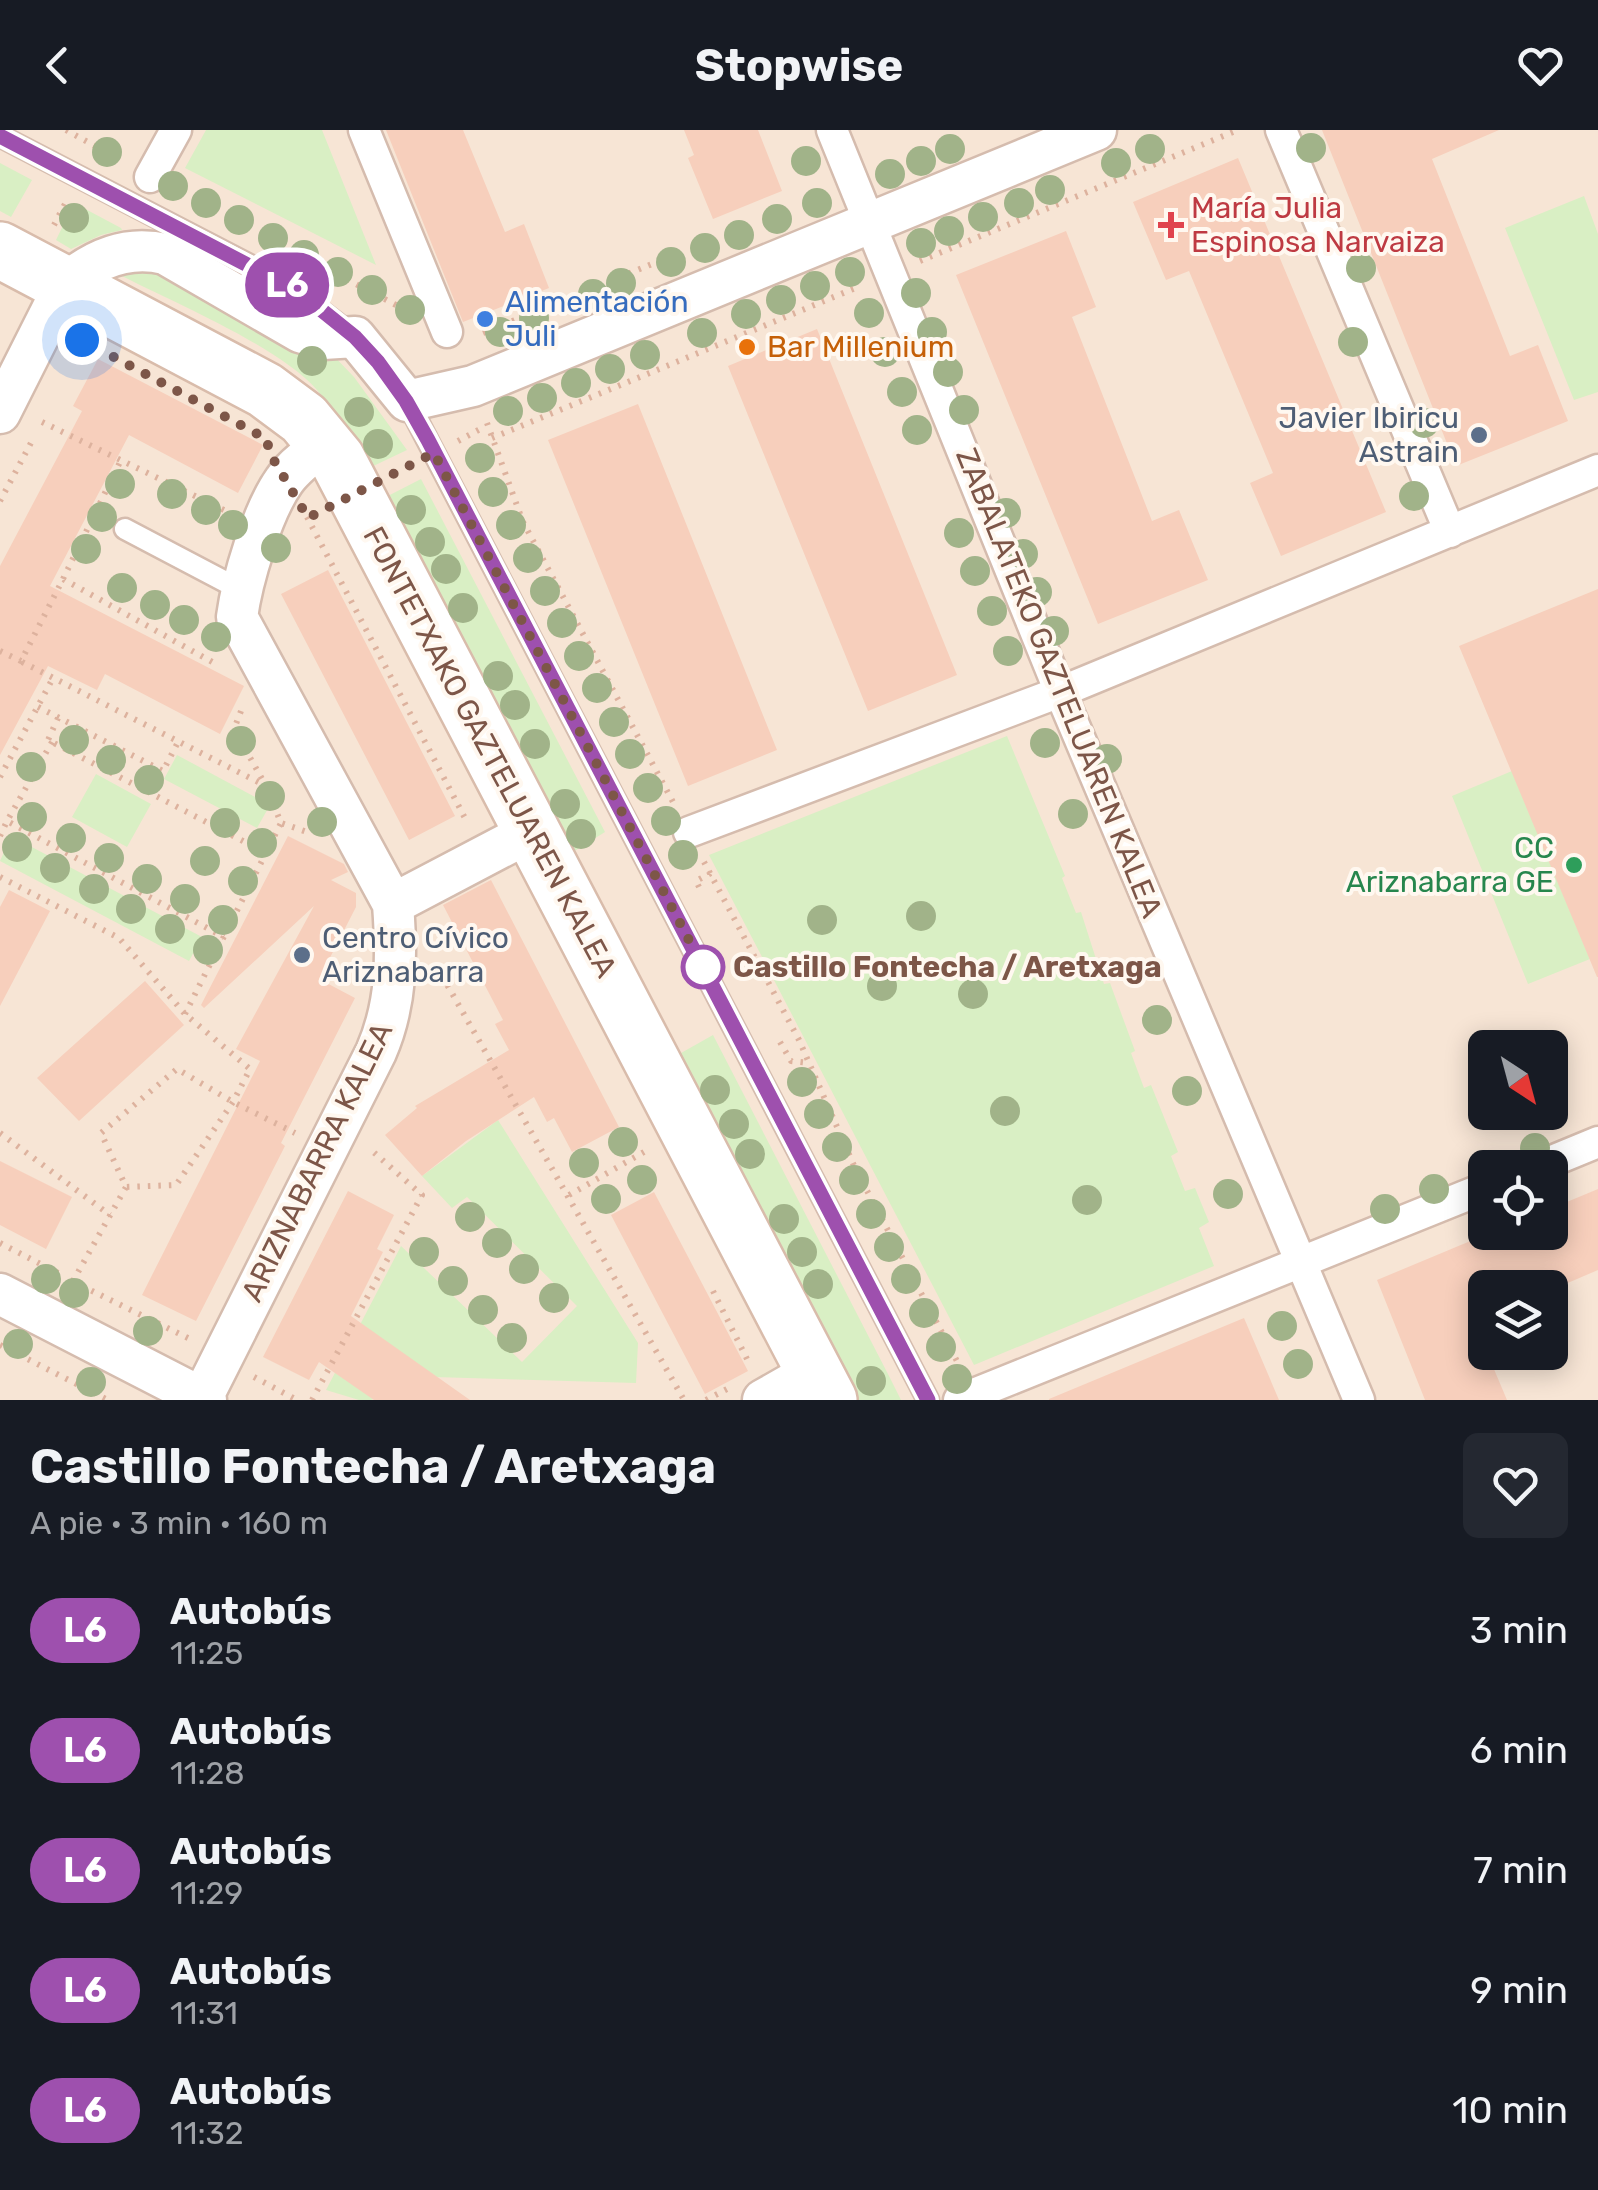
<!DOCTYPE html>
<html lang="es">
<meta charset="utf-8">
<style>
:root{--surface:#171b24;--page:#242831;--text:#f1f3f6;--muted:#9ea1a6}
body{margin:0;font-family:Rubik,sans-serif;background:var(--page);color:var(--text);height:100vh;display:flex;flex-direction:column;font-size:38px;white-space:nowrap}
*{box-sizing:border-box;margin:0}
p{font-size:32px;color:var(--muted)}
.icon{flex:none;width:55px;height:55px;fill:none;stroke:currentColor;stroke-width:2;stroke-linecap:round;stroke-linejoin:round}
.map{position:relative;height:1270px;overflow:hidden}
.panel{display:flex;flex-direction:column;background:var(--surface);flex:1}
.panel>*{flex:none}
.badge{padding:0 20px;border-radius:32px;font-size:35px;line-height:65px}
.needle{width:65px;rotate:144deg}
.controls{position:absolute;left:1468px;top:900px;display:grid;gap:20px}
.controls a{display:grid;place-items:center;width:100px;height:100px;border-radius:15px;background:var(--surface);box-shadow:0 5px 25px #0003;font-size:50px}
.you{position:absolute;width:50px;height:50px;margin:-25px;border:8px solid #fff;border-radius:50%;background:#1a73e8;box-shadow:0 0 0 15px #1a73e833}
.map>.badge{position:absolute;translate:-50% -50%;box-shadow:0 0 0 5px #fff}
.round{display:grid;place-items:center;flex:none;width:105px;height:105px;border-radius:15px;background:var(--page)}
.headline{display:flex;align-items:center;justify-content:space-between;height:170px;padding:0 30px}
h1{font-size:48px;font-weight:700;line-height:75px}
ul{padding:0;list-style:none}
li{display:flex;align-items:center;gap:30px;height:120px;padding:0 30px}
li div{flex:1}
li b{display:block;font-size:38px}
li em{font-style:normal}
li .badge{min-width:110px;font-weight:700;text-align:center}
header{display:flex;justify-content:space-between;align-items:center;height:130px;padding:0 30px;background:var(--surface);font-size:45px;font-weight:700}
.map>svg:first-child{display:block}
</style>
<header><svg class="icon" aria-label="back" viewBox="0 0 24 24"><path d="M15 5l-7 7 7 7"/></svg>Stopwise<svg class="icon" aria-label="heart" viewBox="0 0 24 24"><path d="M12 20l-8-8c-3-5 5-10 8-4 3-6 11-1 8 4z"/></svg></header>
<div class="map">
<svg width="1598" height="1270" viewBox="0 0 1598 1270">
<rect width="100%" height="100%" fill="#fff4e8"/>
<!-- residential -->
<path fill="#f7e5d5" fill-rule="evenodd" d="M 0,0 L 1598,0 L 1598,1270 L 0,1270 ZM 1485,918 L 1550,918 L 1550,982 L 1485,982 ZM 1485,1038 L 1550,1038 L 1550,1102 L 1485,1102 ZM 1485,1158 L 1550,1158 L 1550,1222 L 1485,1222 Z"/>
<!-- green -->
<path fill="#d9efc4" d="M 206,0 L 322,0 L 376,135 L 185,38 Z
M 0,33 L 32,50 L 11,87 L 0,81 Z
M 1584,66 L 1598,104 L 1598,262 L 1574,270 L 1505,98 Z
M 74,73 L 121,98 L 122,100 L 101,105 L 71,119 L 56,110 Z
M 124,141 L 172,142 L 330,222 L 354,247 L 407,320 L 367,339 C 352,313 338,284 317,260 C 277,215 172,172 116,143 Z
M 421,349 L 605,702 L 568,725 L 382,369 Z
M 1007,606 L 1065,746 L 1062,748 L 1076,783 L 1081,782 L 1104,854 L 1110,853 L 1135,921 L 1131,923 L 1144,958 L 1151,955 L 1178,1022 L 1171,1026 L 1185,1061 L 1195,1058 L 1209,1092 L 1199,1098 L 1214,1136 L 974,1235 L 709,725 Z
M 177,625 L 270,675 L 257,698 L 164,649 Z
M 1512,641 L 1590,829 L 1528,854 L 1452,666 Z
M 96,644 L 151,674 L 127,717 L 72,687 Z
M 11,706 L 202,807 L 189,831 L 0,731 Z
M 713,905 L 889,1246 L 901,1270 L 852,1270 L 674,927 Z
M 498,990 L 638,1213 L 636,1253 L 434,1247 L 371,1270 L 359,1270 L 326,1260 L 401,1116 L 522,1232 L 577,1176 L 467,1067 L 452,1078 L 422,1046 Z"/>
<!-- building -->
<path fill="#f7cfbc" d="M 386,0 L 463,0 L 505,102 L 524,94 L 549,158 L 463,192 Z
M 684,0 L 758,0 L 782,61 L 713,89 L 688,28 L 694,25 Z
M 1322,0 L 1499,0 L 1432,29 L 1510,226 L 1538,215 L 1568,291 L 1456,336 Z
M 1238,28 L 1386,382 L 1281,426 L 1250,353 L 1273,343 L 1189,141 L 1166,150 L 1133,72 Z
M 1066,101 L 1096,177 L 1072,187 L 1152,391 L 1179,380 L 1208,450 L 1098,494 L 956,145 Z
M 817,199 L 957,545 L 868,581 L 728,236 Z
M 98,229 L 263,315 L 238,363 L 129,305 L 50,456 L 244,556 L 220,604 L 105,544 L 97,560 L 48,536 L 0,625 L 0,436 L 82,281 L 73,276 Z
M 638,274 L 777,620 L 688,656 L 548,310 Z
M 328,440 L 455,686 L 409,710 L 281,464 Z
M 1598,459 L 1598,847 L 1597,847 L 1459,516 Z
M 288,706 L 344,734 L 348,742 L 331,750 L 356,763 L 356,777 L 319,849 L 355,868 L 281,1013 L 285,1016 L 196,1191 L 142,1165 L 260,931 L 236,919 L 314,776 L 204,878 L 201,875 Z
M 491,750 L 619,997 L 572,1022 L 554,988 L 547,992 L 534,967 L 466,1011 L 422,1046 L 385,1005 L 417,978 L 415,976 L 509,920 L 495,894 L 503,890 L 443,775 Z
M 9,760 L 50,781 L 0,876 L 0,777 Z
M 145,851 L 184,895 L 79,991 L 37,948 Z
M 0,1031 L 72,1067 L 46,1119 L 0,1095 Z
M 1598,1059 L 1598,1140 L 1556,1158 L 1485,1158 L 1485,1187 L 1474,1192 L 1507,1270 L 1425,1270 L 1377,1150 L 1492,1102 L 1550,1102 L 1550,1079 Z
M 348,1061 L 394,1085 L 377,1119 L 383,1122 L 351,1186 L 470,1270 L 374,1270 L 319,1232 L 309,1250 L 263,1227 Z
M 654,1062 L 748,1241 L 705,1264 L 611,1085 Z
M 1244,1188 L 1279,1270 L 1049,1270 L 1049,1269 Z"/>
<g fill="none" stroke-linecap="round" stroke-linejoin="round">
<defs>
<path id="service" d="M 0,6 L 284,153 L 353,206
M 407,271 L 928,1270
M 125,399 L 241,460"/>
<path id="pedestrian" d="M 364,0 L 447,202
M 832,0 L 1060,562 L 1359,1270
M 1281,0 L 1450,402
M 150,47 L 176,0
M 689,702 L 1060,562 L 1598,340
M 1535,1038 L 1598,1012
M 959,1270 L 1485,1058"/>
<path id="minor" d="M 0,283 L 65,154 C 94,129 128,115 165,124 L 300,202 L 323,209 L 355,207 L 407,271 L 473,256 L 1096,0
M 393,774 L 530,702
M 0,1164 L 206,1270
M 202,1268 L 376,922 C 397,874 397,826 393,774 L 237,487 C 242,450 262,382 284,351 C 294,336 311,325 324,313
M 763,1270 L 814,1241"/>
<path id="secondary" d="M 0,120 L 265,260 L 304,289 L 337,329 L 829,1270"/>
</defs>
<!-- service casing -->
<use href="#service" stroke="#d5bcae" stroke-width="25"/>
<!-- pedestrian casing -->
<use href="#pedestrian" stroke="#d5bcae" stroke-width="35"/>
<!-- minor casing -->
<use href="#minor" stroke="#d5bcae" stroke-width="45"/>
<!-- secondary casing -->
<use href="#secondary" stroke="#d9bcab" stroke-width="60"/>
<!-- path -->
<path stroke="#ddb29e" stroke-width="6" stroke-dasharray="2.5 8" stroke-linecap="butt" d="M 66,0 L 104,21
M 54,95 L 67,70
M 310,130 L 396,175
M 920,131 L 1238,0
M 483,203 L 684,121
M 42,292 L 226,381
M 487,293 L 523,392 L 673,672
M 492,308 L 858,157
M 458,311 L 482,298
M 0,371 L 32,311
M 307,387 L 466,690
M 63,449 L 121,330
M 0,521 L 21,531 L 63,449 L 214,533
M 22,532 L 264,655
M 38,577 L 163,641 L 179,610
M 241,581 L 234,599 L 266,656 L 281,693 L 307,702
M 58,588 L 48,610 L 266,723
M 52,612 L 7,691 L 224,807
M 0,647 L 53,548
M 0,706 L 7,691
M 704,732 L 799,910 L 855,1038 L 958,1233
M 0,747 L 119,808 L 185,884 L 250,939 L 233,972 L 176,1055 L 126,1057
M 699,757 L 696,751 L 711,743
M 437,837 L 684,1270
M 185,884 L 281,693
M 780,912 L 791,931 L 809,933
M 0,1003 L 110,1085
M 569,1065 L 644,1022
M 0,1113 L 58,1143
M 73,1151 L 126,1057 L 101,1003 L 177,939 L 233,972 L 295,1003
M 82,1156 L 188,1208
M 713,1161 L 750,1235
M 0,1215 L 108,1270
M 254,1247 L 297,1270
M 312,1270 L 422,1065 L 370,1019
M 706,1270 L 727,1259"/>
<!-- service -->
<use href="#service" stroke="#fff" stroke-width="20"/>
<!-- pedestrian -->
<use href="#pedestrian" stroke="#fff" stroke-width="30"/>
<!-- minor -->
<use href="#minor" stroke="#fff" stroke-width="40"/>
<!-- secondary -->
<use href="#secondary" stroke="#fff" stroke-width="55"/>
</g>
<!-- trees -->
<g fill="#a1b389">
<circle cx="1311" cy="18" r="15"/>
<circle cx="950" cy="19" r="15"/>
<circle cx="1150" cy="19" r="15"/>
<circle cx="107" cy="22" r="15"/>
<circle cx="806" cy="31" r="15"/>
<circle cx="921" cy="31" r="15"/>
<circle cx="1116" cy="33" r="15"/>
<circle cx="890" cy="44" r="15"/>
<circle cx="173" cy="56" r="15"/>
<circle cx="1050" cy="60" r="15"/>
<circle cx="206" cy="73" r="15"/>
<circle cx="817" cy="73" r="15"/>
<circle cx="1019" cy="73" r="15"/>
<circle cx="983" cy="87" r="15"/>
<circle cx="74" cy="88" r="15"/>
<circle cx="777" cy="89" r="15"/>
<circle cx="239" cy="90" r="15"/>
<circle cx="949" cy="101" r="15"/>
<circle cx="739" cy="105" r="15"/>
<circle cx="273" cy="108" r="15"/>
<circle cx="921" cy="113" r="15"/>
<circle cx="705" cy="118" r="15"/>
<circle cx="304" cy="125" r="15"/>
<circle cx="671" cy="132" r="15"/>
<circle cx="1361" cy="138" r="15"/>
<circle cx="338" cy="142" r="15"/>
<circle cx="850" cy="142" r="15"/>
<circle cx="621" cy="153" r="15"/>
<circle cx="815" cy="156" r="15"/>
<circle cx="372" cy="160" r="15"/>
<circle cx="916" cy="163" r="15"/>
<circle cx="593" cy="164" r="15"/>
<circle cx="781" cy="170" r="15"/>
<circle cx="410" cy="180" r="15"/>
<circle cx="869" cy="183" r="15"/>
<circle cx="746" cy="184" r="15"/>
<circle cx="534" cy="188" r="15"/>
<circle cx="500" cy="202" r="15"/>
<circle cx="932" cy="202" r="15"/>
<circle cx="702" cy="203" r="15"/>
<circle cx="1353" cy="212" r="15"/>
<circle cx="885" cy="222" r="15"/>
<circle cx="645" cy="225" r="15"/>
<circle cx="312" cy="231" r="15"/>
<circle cx="610" cy="239" r="15"/>
<circle cx="948" cy="242" r="15"/>
<circle cx="576" cy="253" r="15"/>
<circle cx="902" cy="262" r="15"/>
<circle cx="542" cy="268" r="15"/>
<circle cx="964" cy="280" r="15"/>
<circle cx="508" cy="281" r="15"/>
<circle cx="359" cy="282" r="15"/>
<circle cx="1424" cy="293" r="15"/>
<circle cx="917" cy="300" r="15"/>
<circle cx="378" cy="314" r="15"/>
<circle cx="480" cy="328" r="15"/>
<circle cx="120" cy="354" r="15"/>
<circle cx="493" cy="362" r="15"/>
<circle cx="172" cy="364" r="15"/>
<circle cx="1414" cy="366" r="15"/>
<circle cx="206" cy="380" r="15"/>
<circle cx="411" cy="380" r="15"/>
<circle cx="1006" cy="383" r="15"/>
<circle cx="102" cy="387" r="15"/>
<circle cx="233" cy="395" r="15"/>
<circle cx="511" cy="395" r="15"/>
<circle cx="959" cy="403" r="15"/>
<circle cx="430" cy="412" r="15"/>
<circle cx="276" cy="418" r="15"/>
<circle cx="86" cy="419" r="15"/>
<circle cx="1023" cy="424" r="15"/>
<circle cx="528" cy="428" r="15"/>
<circle cx="446" cy="439" r="15"/>
<circle cx="975" cy="441" r="15"/>
<circle cx="122" cy="458" r="15"/>
<circle cx="545" cy="461" r="15"/>
<circle cx="1037" cy="462" r="15"/>
<circle cx="155" cy="475" r="15"/>
<circle cx="463" cy="478" r="15"/>
<circle cx="992" cy="481" r="15"/>
<circle cx="184" cy="490" r="15"/>
<circle cx="562" cy="493" r="15"/>
<circle cx="1054" cy="501" r="15"/>
<circle cx="216" cy="507" r="15"/>
<circle cx="1008" cy="521" r="15"/>
<circle cx="579" cy="526" r="15"/>
<circle cx="498" cy="546" r="15"/>
<circle cx="597" cy="558" r="15"/>
<circle cx="515" cy="575" r="15"/>
<circle cx="614" cy="592" r="15"/>
<circle cx="74" cy="610" r="15"/>
<circle cx="241" cy="611" r="15"/>
<circle cx="1045" cy="613" r="15"/>
<circle cx="535" cy="614" r="15"/>
<circle cx="630" cy="624" r="15"/>
<circle cx="1107" cy="629" r="15"/>
<circle cx="111" cy="630" r="15"/>
<circle cx="31" cy="637" r="15"/>
<circle cx="149" cy="650" r="15"/>
<circle cx="648" cy="658" r="15"/>
<circle cx="270" cy="666" r="15"/>
<circle cx="565" cy="674" r="15"/>
<circle cx="1073" cy="684" r="15"/>
<circle cx="32" cy="687" r="15"/>
<circle cx="666" cy="691" r="15"/>
<circle cx="322" cy="692" r="15"/>
<circle cx="225" cy="693" r="15"/>
<circle cx="581" cy="704" r="15"/>
<circle cx="71" cy="708" r="15"/>
<circle cx="262" cy="713" r="15"/>
<circle cx="17" cy="717" r="15"/>
<circle cx="683" cy="725" r="15"/>
<circle cx="109" cy="728" r="15"/>
<circle cx="205" cy="731" r="15"/>
<circle cx="55" cy="738" r="15"/>
<circle cx="147" cy="749" r="15"/>
<circle cx="243" cy="751" r="15"/>
<circle cx="94" cy="759" r="15"/>
<circle cx="185" cy="769" r="15"/>
<circle cx="131" cy="779" r="15"/>
<circle cx="921" cy="786" r="15"/>
<circle cx="223" cy="790" r="15"/>
<circle cx="822" cy="790" r="15"/>
<circle cx="170" cy="799" r="15"/>
<circle cx="208" cy="820" r="15"/>
<circle cx="882" cy="856" r="15"/>
<circle cx="973" cy="864" r="15"/>
<circle cx="1157" cy="890" r="15"/>
<circle cx="802" cy="952" r="15"/>
<circle cx="715" cy="960" r="15"/>
<circle cx="1187" cy="961" r="15"/>
<circle cx="1005" cy="981" r="15"/>
<circle cx="819" cy="984" r="15"/>
<circle cx="734" cy="994" r="15"/>
<circle cx="623" cy="1012" r="15"/>
<circle cx="837" cy="1017" r="15"/>
<circle cx="1535" cy="1018" r="15"/>
<circle cx="750" cy="1024" r="15"/>
<circle cx="584" cy="1033" r="15"/>
<circle cx="642" cy="1050" r="15"/>
<circle cx="854" cy="1050" r="15"/>
<circle cx="1434" cy="1059" r="15"/>
<circle cx="1228" cy="1064" r="15"/>
<circle cx="606" cy="1069" r="15"/>
<circle cx="1087" cy="1070" r="15"/>
<circle cx="1385" cy="1079" r="15"/>
<circle cx="871" cy="1084" r="15"/>
<circle cx="470" cy="1087" r="15"/>
<circle cx="784" cy="1089" r="15"/>
<circle cx="497" cy="1113" r="15"/>
<circle cx="889" cy="1117" r="15"/>
<circle cx="424" cy="1122" r="15"/>
<circle cx="802" cy="1122" r="15"/>
<circle cx="524" cy="1139" r="15"/>
<circle cx="46" cy="1149" r="15"/>
<circle cx="906" cy="1149" r="15"/>
<circle cx="453" cy="1151" r="15"/>
<circle cx="818" cy="1154" r="15"/>
<circle cx="74" cy="1163" r="15"/>
<circle cx="554" cy="1168" r="15"/>
<circle cx="483" cy="1180" r="15"/>
<circle cx="924" cy="1183" r="15"/>
<circle cx="1282" cy="1196" r="15"/>
<circle cx="148" cy="1201" r="15"/>
<circle cx="512" cy="1208" r="15"/>
<circle cx="18" cy="1214" r="15"/>
<circle cx="941" cy="1217" r="15"/>
<circle cx="1298" cy="1234" r="15"/>
<circle cx="957" cy="1249" r="15"/>
<circle cx="871" cy="1251" r="15"/>
<circle cx="91" cy="1252" r="15"/>
</g>
<g fill="none" stroke-linecap="round" stroke-linejoin="round">
<defs>
<path id="line" d="M 0,6 L 284,154 L 309,170 L 355,207 L 378,232 L 406,271 L 428,310 L 928,1270"/>
</defs>
<!-- line casing -->
<use href="#line" stroke="#fff" stroke-width="22"/>
<!-- line -->
<use href="#line" stroke="#9e50ae" stroke-width="15"/>
<!-- walk -->
<path stroke="#7d5648" stroke-width="10" stroke-dasharray="0 18" d="M 82,210 L 267,309 L 269,322 L 308,388 L 434,323 L 703,837"/>
</g>
<!-- markers -->
<path fill="#e0444e" stroke="#fff8f0" stroke-width="4" d="M1166 80h10v10h10v10h-10v10h-10v-10h-10v-10h10z"/>
<circle fill="#3f7fe0" stroke="#fff8f0" stroke-width="4" cx="485" cy="189" r="10"/>
<circle fill="#e8710a" stroke="#fff8f0" stroke-width="4" cx="747" cy="217" r="10"/>
<g fill="#5c6f8a" stroke="#fff8f0" stroke-width="4">
<circle cx="1479" cy="305" r="10"/>
<circle cx="302" cy="825" r="10"/>
</g>
<circle fill="#2e9e5b" stroke="#fff8f0" stroke-width="4" cx="1574" cy="735" r="10"/>
<circle fill="#fff" stroke="#9e50ae" stroke-width="5" cx="703" cy="837" r="20"/>
<g text-anchor="middle" dominant-baseline="central" stroke-width="8" stroke-linejoin="round" paint-order="stroke">
<!-- health labels -->
<g font-size="30" fill="#be3a42" stroke="#fff8f0" text-anchor="start">
<text x="1191" y="78">María Julia<tspan x="1191" dy="34">Espinosa Narvaiza</tspan></text>
</g>
<!-- shop labels -->
<g font-size="30" fill="#366cbe" stroke="#fff8f0" text-anchor="start">
<text x="505" y="172">Alimentación<tspan x="505" dy="34">Juli</tspan></text>
</g>
<!-- food labels -->
<g font-size="30" fill="#c56008" stroke="#fff8f0" text-anchor="start">
<text x="767" y="217">Bar Millenium</text>
</g>
<!-- service labels -->
<g font-size="30" fill="#4e5e75" stroke="#fff8f0" text-anchor="end">
<text x="1459" y="288">Javier Ibiricu<tspan x="1459" dy="34">Astrain</tspan></text>
<text x="322" y="808" text-anchor="start">Centro Cívico<tspan x="322" dy="34">Ariznabarra</tspan></text>
</g>
<!-- street labels -->
<g font-size="30" fill="#7d5648" stroke="#fff8f0">
<text transform="translate(1059 553) rotate(68)">ZABALATEKO GAZTELUAREN KALEA</text>
<text transform="translate(490 622) rotate(62)">FONTETXAKO GAZTELUAREN KALEA</text>
<text transform="translate(317 1032) rotate(-64)">ARIZNABARRA KALEA</text>
</g>
<!-- leisure labels -->
<g font-size="30" fill="#27864d" stroke="#fff8f0" text-anchor="end">
<text x="1554" y="718">CC<tspan x="1554" dy="34">Ariznabarra GE</tspan></text>
</g>
<!-- stop labels -->
<g font-size="30" font-weight="bold" fill="#7d5648" stroke="#fff8f0" text-anchor="start">
<text x="733" y="837">Castillo Fontecha / Aretxaga</text>
</g>
</g>
</svg>
<div class="controls">
<a><svg class="needle" viewBox="-14 -14 28 28"><path d="M0-13l5 13h-10z" fill="#e53935"/><path d="M0 13l5-13h-10z" fill="#9ea1a6"/></svg></a>
<a><svg class="icon" aria-label="locate" viewBox="0 0 24 24"><circle cx="12" cy="12" r="6"/><path d="M12 2v4M12 18v4M2 12h4M18 12h4"/></svg></a>
<a><svg class="icon" aria-label="layers" viewBox="0 0 24 24"><path d="M12 4l9 5-9 5-9-5zM3 14l9 5 9-5"/></svg></a>
</div>
<div class="you" style="left:82px;top:210px"></div>
<b class="badge" style="left:287px;top:155px;background:#9e50ae;color:#fff">L6</b>
</div>
<section class="panel">
<div class="headline"><div><h1>Castillo Fontecha / Aretxaga</h1><p>A pie · 3 min · 160 m</p></div><a class="round"><svg class="icon" aria-label="heart" viewBox="0 0 24 24"><path d="M12 20l-8-8c-3-5 5-10 8-4 3-6 11-1 8 4z"/></svg></a></div>
<ul>
<li><span class="badge" style="background:#9e50ae;color:#fff">L6</span><div><b>Autobús</b><p>11:25</p></div><em>3 min</em></li>
<li><span class="badge" style="background:#9e50ae;color:#fff">L6</span><div><b>Autobús</b><p>11:28</p></div><em>6 min</em></li>
<li><span class="badge" style="background:#9e50ae;color:#fff">L6</span><div><b>Autobús</b><p>11:29</p></div><em>7 min</em></li>
<li><span class="badge" style="background:#9e50ae;color:#fff">L6</span><div><b>Autobús</b><p>11:31</p></div><em>9 min</em></li>
<li><span class="badge" style="background:#9e50ae;color:#fff">L6</span><div><b>Autobús</b><p>11:32</p></div><em>10 min</em></li>
</ul>
</section>
